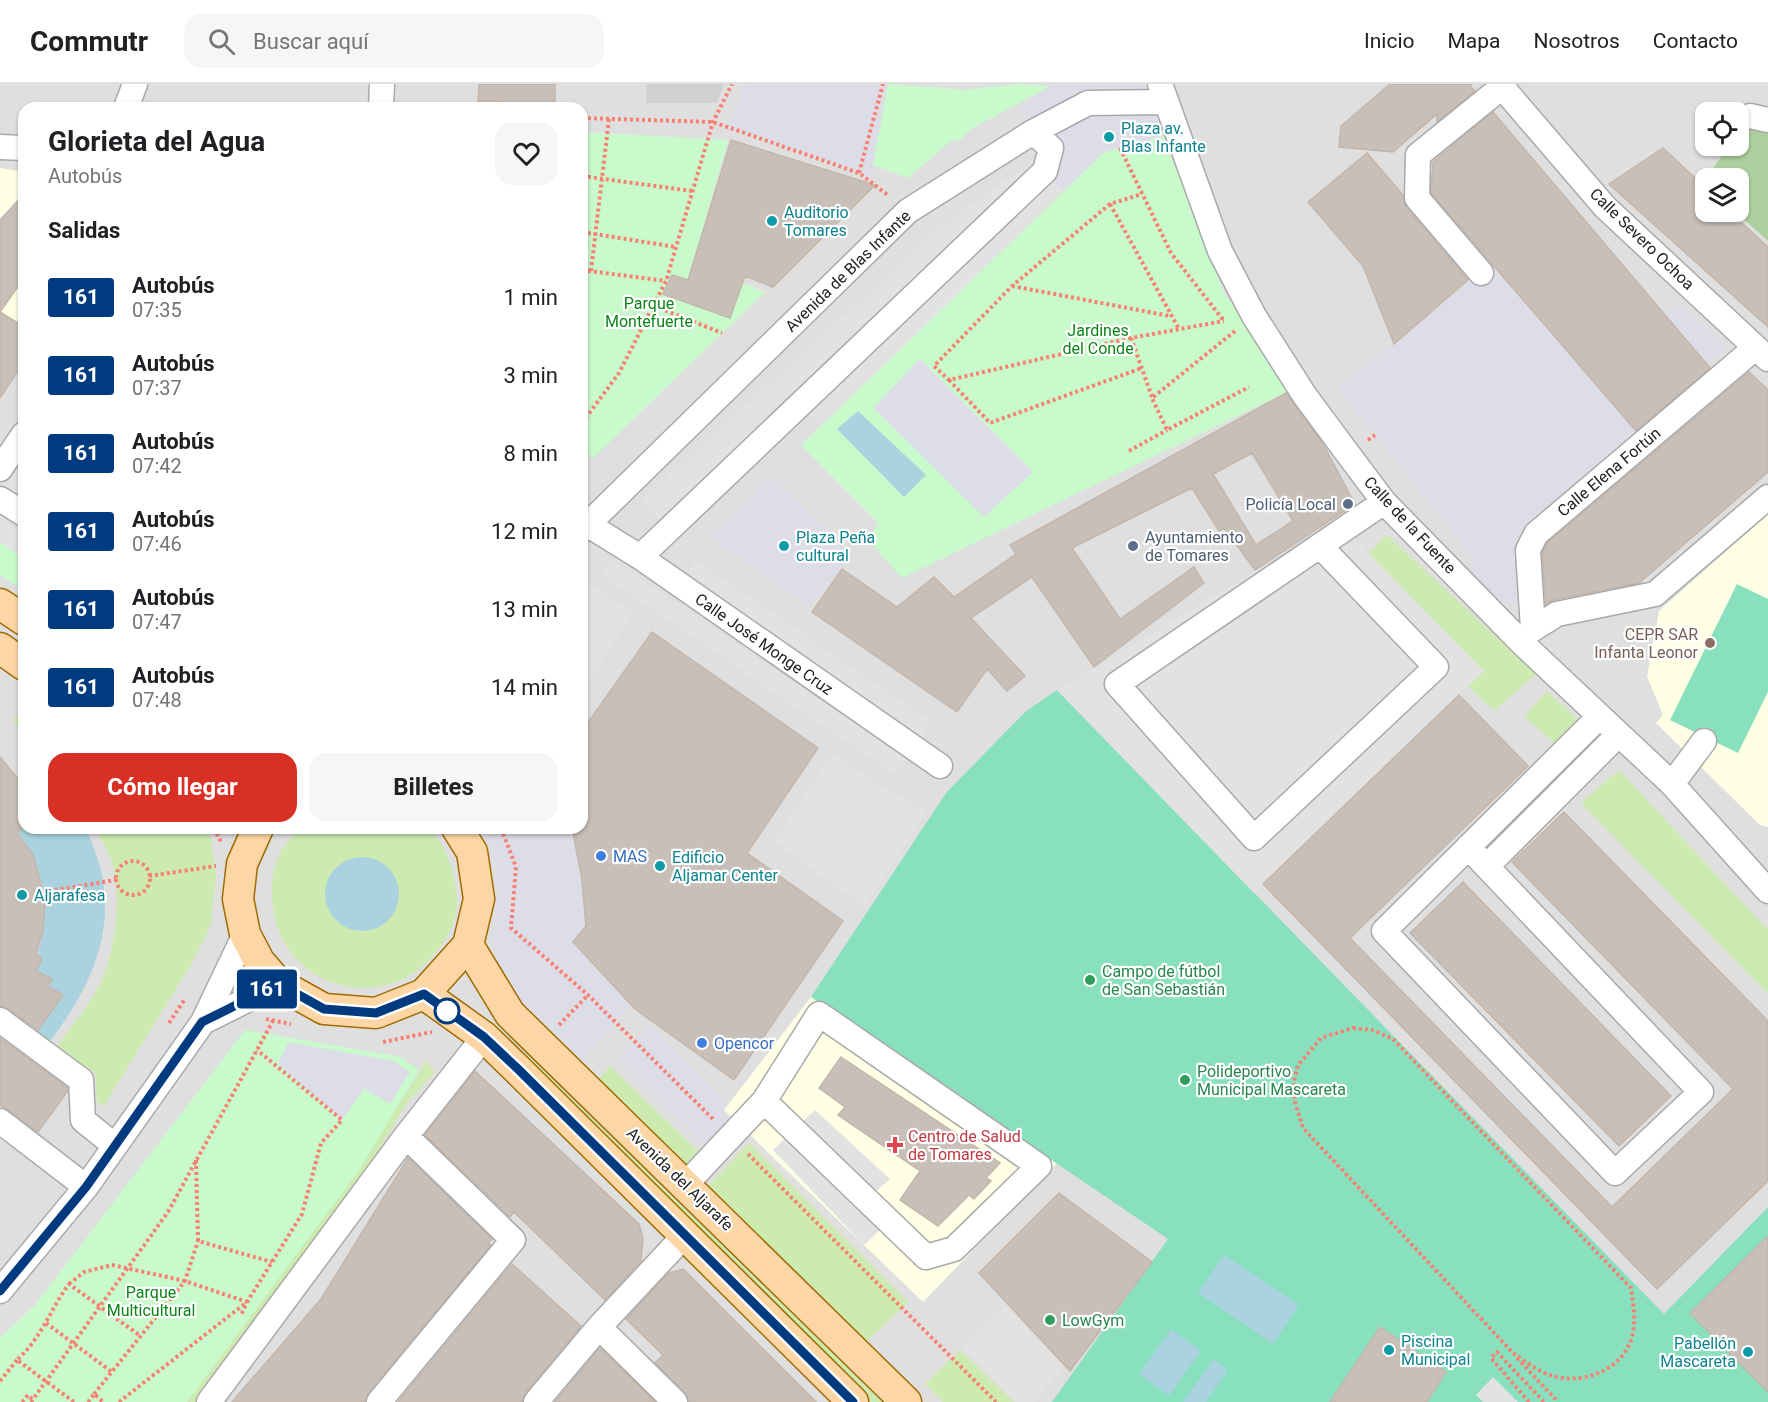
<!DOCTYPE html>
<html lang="es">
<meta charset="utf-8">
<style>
:root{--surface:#fff;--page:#f6f6f6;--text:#202124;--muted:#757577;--line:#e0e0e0;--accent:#d93025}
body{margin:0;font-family:Roboto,sans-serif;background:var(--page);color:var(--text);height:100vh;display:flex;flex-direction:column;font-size:22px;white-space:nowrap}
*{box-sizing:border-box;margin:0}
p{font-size:20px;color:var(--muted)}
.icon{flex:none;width:33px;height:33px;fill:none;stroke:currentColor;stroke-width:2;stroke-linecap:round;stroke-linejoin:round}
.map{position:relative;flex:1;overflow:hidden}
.details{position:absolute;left:18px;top:18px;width:570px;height:732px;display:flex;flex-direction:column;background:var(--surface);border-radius:18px;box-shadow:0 2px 4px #0004}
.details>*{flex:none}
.badge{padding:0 12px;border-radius:4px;font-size:21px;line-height:39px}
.fabs{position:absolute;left:1695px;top:18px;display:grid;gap:12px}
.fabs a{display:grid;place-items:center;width:54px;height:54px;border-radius:12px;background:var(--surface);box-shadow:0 2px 4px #0004;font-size:30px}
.map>.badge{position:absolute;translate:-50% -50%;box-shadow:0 0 0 3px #fff}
h2{padding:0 30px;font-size:22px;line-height:54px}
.round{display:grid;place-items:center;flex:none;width:63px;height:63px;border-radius:18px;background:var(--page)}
.summary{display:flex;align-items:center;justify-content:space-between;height:102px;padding:0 30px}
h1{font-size:28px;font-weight:700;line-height:45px}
.button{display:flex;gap:12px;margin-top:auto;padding:12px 30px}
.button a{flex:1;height:69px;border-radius:18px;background:var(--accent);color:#fff;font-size:24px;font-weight:700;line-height:69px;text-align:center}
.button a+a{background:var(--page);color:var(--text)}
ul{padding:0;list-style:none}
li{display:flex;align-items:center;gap:18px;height:78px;padding:0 30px}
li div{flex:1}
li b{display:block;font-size:22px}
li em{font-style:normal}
li .badge{min-width:66px;font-weight:700;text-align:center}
header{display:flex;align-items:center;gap:36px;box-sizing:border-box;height:84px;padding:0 30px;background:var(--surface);border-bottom:2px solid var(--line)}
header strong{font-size:28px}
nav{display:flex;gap:33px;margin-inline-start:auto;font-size:21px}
.search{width:420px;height:54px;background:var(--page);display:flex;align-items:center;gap:15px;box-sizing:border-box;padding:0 21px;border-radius:18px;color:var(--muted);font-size:22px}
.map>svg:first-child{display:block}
</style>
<header>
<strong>Commutr</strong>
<div class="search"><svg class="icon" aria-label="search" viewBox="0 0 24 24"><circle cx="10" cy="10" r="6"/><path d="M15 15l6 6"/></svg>Buscar aquí</div>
<nav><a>Inicio</a><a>Mapa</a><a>Nosotros</a><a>Contacto</a></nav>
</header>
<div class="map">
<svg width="1768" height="1318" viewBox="0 0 1768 1318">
<rect width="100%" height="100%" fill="#f2efe9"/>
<!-- residential -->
<path fill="#e0dfdf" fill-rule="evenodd" d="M 0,0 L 1768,0 L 1768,1318 L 0,1318 ZM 24,24 L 582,24 L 582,744 L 24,744 ZM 1706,28 L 1738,28 L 1738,62 L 1706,62 ZM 1706,94 L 1738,94 L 1738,128 L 1706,128 Z"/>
<!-- education -->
<path fill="#ffffe5" d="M 0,84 L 24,88 L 24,243 L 0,227 Z
M 1768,430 L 1768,743 L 1760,741 L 1656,639 L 1663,631 L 1647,592 L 1659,527 Z
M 811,913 L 1057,1079 L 923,1218 L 724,1026 Z"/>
<!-- religious -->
<path fill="#d0d0d0" d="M 646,0 L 724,0 L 717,19 L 647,19 Z"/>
<!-- grass -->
<path fill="#cdebb0" d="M 1387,451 L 1536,590 L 1494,627 L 1468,602 L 1484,588 L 1363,475 Z
M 1547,607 L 1583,640 L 1560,663 L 1524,633 Z
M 24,622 L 24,650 L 13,637 Z
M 1619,686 L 1768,846 L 1768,910 L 1581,719 Z
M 96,744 L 206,744 L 210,749 L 216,791 L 211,841 L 189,884 L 103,1023 L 97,1017 L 95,989 L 57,962 C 74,939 95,915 105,888 C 116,857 122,810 112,778 C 108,766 101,755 96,744 Z
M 300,744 L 427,744 C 448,761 454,787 457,813 C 459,831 448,854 437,867 C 386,933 283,906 273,823 C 270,806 272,785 280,769 C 285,760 294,752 300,744 Z
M 471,915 L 882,1318 L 871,1318 Z
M 426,977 L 435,988 L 407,1019 L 354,1107 L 198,1318 L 187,1318 L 356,1090 Z
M 610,982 L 702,1071 L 686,1084 L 600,997 L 601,992 Z
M 749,1059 L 908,1218 L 861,1263 L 707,1103 Z
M 960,1266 L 1014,1318 L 943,1318 L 925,1300 Z"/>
<!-- forest -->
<path fill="#add19e" d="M 1750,32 L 1768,36 L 1768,157 L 1736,128 L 1738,128 L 1738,94 L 1706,94 L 1729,62 L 1738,62 L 1739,48 Z"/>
<!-- park -->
<path fill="#c8facc" d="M 888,0 L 966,6 L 1017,0 L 1051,2 L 971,45 L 960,56 L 951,57 L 908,94 L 869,80 Z
M 582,48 L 728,56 L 693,179 L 765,208 L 593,374 L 582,366 Z
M 1163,52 L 1224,209 L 1293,305 L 902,494 L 868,456 L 878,439 L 801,361 L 1104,68 Z
M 0,458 L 24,475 L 24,507 L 0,491 Z
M 245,946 L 401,973 L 419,986 L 362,1082 L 187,1318 L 0,1318 L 0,1254 L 35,1221 Z"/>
<!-- pitch -->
<path fill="#88e0be" d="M 1737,500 L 1768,515 L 1768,608 L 1738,669 L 1670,636 Z
M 1057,606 L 1664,1230 L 1768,1123 L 1768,1318 L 1052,1318 L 1168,1155 L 811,913 L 946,709 L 1025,628 Z"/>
<!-- parking -->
<path fill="#e2e2e2" d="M 1032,76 L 1064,107 L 822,341 L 797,324 L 668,447 L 641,417 L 943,142 Z
M 0,375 L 24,391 L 24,414 L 0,398 Z
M 0,434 L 24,450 L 24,474 L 0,458 Z
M 1338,438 L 1484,587 L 1254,809 L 1057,606 Z
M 611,475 L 906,674 L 896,691 L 602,492 Z
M 696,476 L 930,637 L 921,652 L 686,491 Z
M 584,496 L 633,529 L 582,608 L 582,499 Z
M 832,670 L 926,729 L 864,823 L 774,757 Z
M 815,1026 L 890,1095 L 870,1113 L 892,1135 L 864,1161 L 773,1066 Z
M 1005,1222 L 1065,1283 L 1033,1318 L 1015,1318 L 962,1263 Z
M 1493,1293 L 1518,1318 L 1483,1318 L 1476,1311 Z"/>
<!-- plaza -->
<path fill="#dddde8" d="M 745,0 L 888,0 L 870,97 L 859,89 L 728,43 Z
M 1052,0 L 1149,0 L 1163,52 L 1104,68 L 1064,107 L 1051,95 L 1062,80 L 1063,66 L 1058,53 L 1052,45 L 1031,41 L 1019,25 Z
M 1493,179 L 1636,347 L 1527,439 L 1532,445 L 1522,519 L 1507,523 L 1488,515 L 1462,490 L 1475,476 L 1338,304 Z
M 1680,220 L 1727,264 L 1707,280 L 1667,230 Z
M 920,275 L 1033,388 L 984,433 L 873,324 Z
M 770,392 L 853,471 L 808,522 L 712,454 Z
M 482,744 L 571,744 L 582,795 L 586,842 L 573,859 L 631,921 L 582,975 L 503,899 L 496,884 L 493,863 L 498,811 L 496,783 Z
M 649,941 L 727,1019 L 722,1026 L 734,1039 L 709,1065 L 617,975 Z
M 288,958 L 394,977 L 410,988 L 390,1020 L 364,1005 L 342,1036 L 278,980 Z"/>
<!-- water -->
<path fill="#aad3df" d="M 858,327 L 926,391 L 904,413 L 837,345 Z
M 24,743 L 85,744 C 125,822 101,891 50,957 L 37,947 L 62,911 L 47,902 L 52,895 L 36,887 C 36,872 41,860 43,846 C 48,809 38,778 18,749 Z
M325 810a37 37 0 1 1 74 0a37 37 0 1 1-74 0Z
M 1224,1171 L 1299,1221 L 1273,1260 L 1198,1209 Z
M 1171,1245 L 1201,1267 L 1169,1312 L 1139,1290 Z
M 1214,1275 L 1228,1286 L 1206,1318 L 1183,1318 Z"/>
<!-- building -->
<path fill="#c7bfb8" stroke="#c4b6ab" stroke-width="1.5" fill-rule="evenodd" d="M 479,0 L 555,0 L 555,20 L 478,17 Z
M 1390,0 L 1472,0 L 1470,2 L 1475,7 L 1437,38 L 1437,30 L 1393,68 L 1339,63 L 1341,42 Z
M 1493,28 L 1710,284 L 1636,347 L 1431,109 L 1433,78 Z
M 731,56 L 875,101 L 773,203 L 745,192 L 730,234 L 663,210 L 672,191 L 688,196 Z
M 1663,64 L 1706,104 L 1706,128 L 1730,128 L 1768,163 L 1768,243 L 1609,100 Z
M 1367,69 L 1403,111 L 1406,123 L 1468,196 L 1394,260 L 1363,182 L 1308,118 Z
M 24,110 L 24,194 L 0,228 L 24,243 L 24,278 L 0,314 L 0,136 Z
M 1749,288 L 1768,306 L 1768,388 L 1639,499 L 1554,516 L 1546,520 L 1542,469 L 1547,459 Z
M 1286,309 L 1323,360 L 1355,420 L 1255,486 L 1224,444 L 1219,447 L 1192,404 L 1072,464 L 1120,535 L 1194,483 L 1204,499 L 1094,583 L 1032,493 L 971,534 L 1025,592 L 1007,607 L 987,585 L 957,628 L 812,528 L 842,485 L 897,523 L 934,493 L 954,513 L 1016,470 L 1010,461 ZM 1252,369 L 1293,437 L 1256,461 L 1213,390 Z
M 652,548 L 818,664 L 747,769 L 843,837 L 734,996 L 635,925 L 573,858 L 586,842 L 582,795 L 572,744 L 582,744 L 582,647 Z
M 1459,611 L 1528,682 L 1350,854 L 1612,1123 L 1733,1005 L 1512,778 L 1564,728 L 1768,937 L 1768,1097 L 1657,1205 L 1263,800 Z
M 0,673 L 24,702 L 24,743 L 17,749 L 33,771 L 45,815 L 43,846 L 36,871 L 42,874 L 36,887 L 52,895 L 47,902 L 63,911 L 38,946 L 8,925 L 0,922 Z
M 1463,798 L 1671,1012 L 1619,1062 L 1410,849 Z
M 0,954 L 67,1003 L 67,1008 L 38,1048 L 0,1021 Z
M 841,973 L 1000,1079 L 986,1094 L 991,1097 L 974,1115 L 969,1111 L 938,1142 L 900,1116 L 920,1087 L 838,1031 L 845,1023 L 819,1004 Z
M 475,987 L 639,1140 L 643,1154 L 641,1177 L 605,1216 L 514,1128 L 510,1133 L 425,1051 Z
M 408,1074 L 492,1155 L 488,1159 L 491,1161 L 368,1309 L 365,1318 L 232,1318 L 321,1215 Z
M 1059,1109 L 1152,1178 L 1070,1287 L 979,1189 Z
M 1768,1152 L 1768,1308 L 1690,1229 Z
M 512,1180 L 581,1242 L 525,1309 L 522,1318 L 398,1318 Z
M 683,1185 L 816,1318 L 689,1318 L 685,1308 L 655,1279 L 663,1271 L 626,1235 L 669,1189 Z
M 1380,1243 L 1446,1288 L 1427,1318 L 1330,1318 Z
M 600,1264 L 655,1318 L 555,1318 Z"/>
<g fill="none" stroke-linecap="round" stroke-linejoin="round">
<defs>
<path id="minor" d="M 1160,0 L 1220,167 L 1254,232 L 1305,312 L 1348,370 L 1384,418 L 1524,561 L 1672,700 L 1768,807
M 1504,0 L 1502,3 L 1605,123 L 1768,275
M 126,24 L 135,0
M 381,24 L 382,0
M 1750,32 L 1768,36
M 0,63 L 24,64
M 1481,189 L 1417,114 L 1418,71 L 1502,3
M 0,385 L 24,350
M 0,415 L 24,430
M 582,437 L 640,473 L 940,682
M 582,446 L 908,127 L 1033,48 L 1088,19 L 1165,18
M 1321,463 L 1436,583 L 1254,754 L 1117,600 L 1384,418
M 640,473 L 1045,87 L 1051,64 L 1033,48
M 1533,545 L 1528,466 L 1536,450 L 1755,264
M 1533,545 L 1557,530 L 1655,510 L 1768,413
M 1672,700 L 1704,657
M 1468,763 L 1701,1008 L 1615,1089 L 1384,847 L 1599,633
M 1487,782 L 1618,651
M 0,936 L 81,996 L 83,1036 L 115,1062
M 203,938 L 279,900
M 0,1037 L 86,1103
M 686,1100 L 764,1017 L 926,1173 L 954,1165 L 1039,1082 L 819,930 L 764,1017
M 0,1207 L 86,1103 L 203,938 L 245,850
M 599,1243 L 675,1318
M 209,1318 L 406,1052 L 484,953
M 379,1318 L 513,1156 L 406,1052
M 536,1318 L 599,1243 L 685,1151"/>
<path id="major" d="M 0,520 L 24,536
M 0,564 L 24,581
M 258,744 L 242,780 L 238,815 L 245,850 L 259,877 L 279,900 L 324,925 L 376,929 L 424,910 L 468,861 L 479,815 L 472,768 L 457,744
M 468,861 L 510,930 L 906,1318
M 424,910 L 484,953 L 517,985 L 853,1318"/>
</defs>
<!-- minor casing -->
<use href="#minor" stroke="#a9a9a9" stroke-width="27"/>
<!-- major casing -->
<use href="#major" stroke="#a06b00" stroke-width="33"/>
<!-- path -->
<path stroke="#fa8072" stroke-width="4" stroke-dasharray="3 3" stroke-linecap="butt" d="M 582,34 L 713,38 L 859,89 L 889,112
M 1120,64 L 1171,169 L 1224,237
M 859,89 L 883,0
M 582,92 L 692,107
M 1110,120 L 1179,245
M 582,148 L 676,163
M 582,186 L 666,197
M 591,187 L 609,35
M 1012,202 L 1170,232
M 654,222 L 722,249
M 1235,247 L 1152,314 L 1167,346 L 1249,303
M 1131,254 L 949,296 L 934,282 L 1012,202 L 1110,120 L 1142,110
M 949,296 L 990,339 L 1142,284
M 1152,313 L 1131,254 L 1224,237
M 582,339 L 619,289 L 666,197 L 713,38 L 732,0
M 1368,356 L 1375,351
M 1129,367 L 1167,346
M 214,744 L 221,758
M 501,744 L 516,783 L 511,844 L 588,911 L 715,1037
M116 794a17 17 0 1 1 34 0a17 17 0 1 1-34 0Z
M 149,792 L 216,782
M 43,808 L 116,796
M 266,935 L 291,940
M 169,939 L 185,915
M 559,941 L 588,911
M 1353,944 L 1372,946 L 1393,955 L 1631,1204 C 1633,1219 1636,1233 1633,1249 C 1626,1283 1588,1300 1557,1293 C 1541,1290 1526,1278 1513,1269 L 1303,1044 L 1295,1018 L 1294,997 L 1298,981 L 1321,954 Z
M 383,958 L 432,948
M 748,1070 L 996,1318
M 196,1076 L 198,1157 L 272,1178
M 69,1200 L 84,1188 L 112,1181 L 185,1197 L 247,1218 L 241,1231
M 46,1239 L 112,1288
M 1517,1274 L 1558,1318
M 0,1297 L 17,1276
M 94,1310 L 185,1197 L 198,1157
M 22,1318 L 28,1311 L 33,1316
M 31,1318 L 168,1128 L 274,935
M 74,1318 L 17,1276 C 43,1252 49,1227 69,1200 L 139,1251
M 88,1318 L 94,1310 L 103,1318
M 119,1318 L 247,1218 L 302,1130 L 321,1059 L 342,1036 L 257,966
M 1529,1318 L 1491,1274 L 1497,1268 L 1544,1318"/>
<!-- minor -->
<use href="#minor" stroke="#fff" stroke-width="24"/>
<!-- major -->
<use href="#major" stroke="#fcd6a4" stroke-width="30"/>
</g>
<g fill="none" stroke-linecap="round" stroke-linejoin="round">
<defs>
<path id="line" d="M 0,1207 L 86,1103 L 202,938 L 279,900 L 324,925 L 376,929 L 424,910 L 484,953 L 518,985 L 853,1318"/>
</defs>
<!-- line casing -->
<use href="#line" stroke="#fff" stroke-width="14"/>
<!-- line -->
<use href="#line" stroke="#003b80" stroke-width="9"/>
</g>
<!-- markers -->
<g fill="#0f9aa8" stroke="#fff" stroke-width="2">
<circle cx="1109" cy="53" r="6"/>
<circle cx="772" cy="137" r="6"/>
<circle cx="784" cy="462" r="6"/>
<circle cx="660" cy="782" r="6"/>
<circle cx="22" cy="811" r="6"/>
<circle cx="1389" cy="1266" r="6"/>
<circle cx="1748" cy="1268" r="6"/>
</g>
<g fill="#5c6f8a" stroke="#fff" stroke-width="2">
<circle cx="1348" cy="420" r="6"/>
<circle cx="1133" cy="462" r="6"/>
</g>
<circle fill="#8d6e63" stroke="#fff" stroke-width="2" cx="1710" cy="559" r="6"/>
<g fill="#3f7fe0" stroke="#fff" stroke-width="2">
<circle cx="601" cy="772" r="6"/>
<circle cx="702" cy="959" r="6"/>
</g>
<g fill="#2e9e5b" stroke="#fff" stroke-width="2">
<circle cx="1090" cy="896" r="6"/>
<circle cx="1185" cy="996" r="6"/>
<circle cx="1050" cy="1236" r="6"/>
</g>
<circle fill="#fff" stroke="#003b80" stroke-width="3" cx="447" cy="927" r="12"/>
<path fill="#e0444e" stroke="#fff" stroke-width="2" d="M892 1052h6v6h6v6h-6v6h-6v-6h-6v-6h6z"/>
<g text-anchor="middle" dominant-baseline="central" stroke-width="4.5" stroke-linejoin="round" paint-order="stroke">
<!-- culture labels -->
<g font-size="16" fill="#0d838f" stroke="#fff" text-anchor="start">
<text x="1121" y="44">Plaza av.<tspan x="1121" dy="18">Blas Infante</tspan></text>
<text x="784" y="128">Auditorio<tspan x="784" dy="18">Tomares</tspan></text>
<text x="796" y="453">Plaza Peña<tspan x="796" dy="18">cultural</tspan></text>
<text x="672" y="773">Edificio<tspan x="672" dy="18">Aljamar Center</tspan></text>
<text x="34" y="811">Aljarafesa</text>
<text x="1401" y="1257">Piscina<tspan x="1401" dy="18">Municipal</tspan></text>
<text x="1736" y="1259" text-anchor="end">Pabellón<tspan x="1736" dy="18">Mascareta</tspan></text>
</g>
<!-- street labels -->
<g font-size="16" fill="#222" stroke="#fff">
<text transform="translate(1642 155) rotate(44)">Calle Severo Ochoa</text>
<text transform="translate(848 187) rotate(-44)">Avenida de Blas Infante</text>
<text transform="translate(1609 388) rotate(-40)">Calle Elena Fortún</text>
<text transform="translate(1410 441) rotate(47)">Calle de la Fuente</text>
<text transform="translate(764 560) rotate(35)">Calle José Monge Cruz</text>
<text transform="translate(680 1095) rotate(44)">Avenida del Aljarafe</text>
</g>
<!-- park labels -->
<g font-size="16" fill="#0c8416" stroke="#fff">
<text x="649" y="219">Parque<tspan x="649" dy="18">Montefuerte</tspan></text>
<text x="1098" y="246">Jardines<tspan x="1098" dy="18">del Conde</tspan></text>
<text x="151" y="1208">Parque<tspan x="151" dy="18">Multicultural</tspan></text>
</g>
<!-- service labels -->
<g font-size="16" fill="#4e5e75" stroke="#fff" text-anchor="end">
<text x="1336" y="420">Policía Local</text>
<text x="1145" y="453" text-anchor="start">Ayuntamiento<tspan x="1145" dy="18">de Tomares</tspan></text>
</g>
<!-- education labels -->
<g font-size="16" fill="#785e54" stroke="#fff" text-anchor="end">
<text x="1698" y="550">CEPR SAR<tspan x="1698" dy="18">Infanta Leonor</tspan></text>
</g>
<!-- shop labels -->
<g font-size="16" fill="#366cbe" stroke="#fff" text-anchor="start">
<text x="613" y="772">MAS</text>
<text x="714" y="959">Opencor</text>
</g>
<!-- leisure labels -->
<g font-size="16" fill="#27864d" stroke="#fff" text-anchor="start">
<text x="1102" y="887">Campo de fútbol<tspan x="1102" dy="18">de San Sebastián</tspan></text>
<text x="1197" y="987">Polideportivo<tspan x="1197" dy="18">Municipal Mascareta</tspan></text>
<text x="1062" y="1236">LowGym</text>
</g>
<!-- health labels -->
<g font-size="16" fill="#be3a42" stroke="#fff" text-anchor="start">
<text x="908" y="1052">Centro de Salud<tspan x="908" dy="18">de Tomares</tspan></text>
</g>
</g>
</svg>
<div class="fabs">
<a><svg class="icon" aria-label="locate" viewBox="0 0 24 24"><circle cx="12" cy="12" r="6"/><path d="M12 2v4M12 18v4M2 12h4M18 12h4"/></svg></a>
<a><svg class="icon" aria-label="layers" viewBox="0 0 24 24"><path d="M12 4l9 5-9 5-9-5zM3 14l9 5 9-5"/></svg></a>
</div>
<b class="badge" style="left:267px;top:905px;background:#003b80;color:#fff">161</b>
<section class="details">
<div class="summary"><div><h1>Glorieta del Agua</h1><p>Autobús</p></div><a class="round"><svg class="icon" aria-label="heart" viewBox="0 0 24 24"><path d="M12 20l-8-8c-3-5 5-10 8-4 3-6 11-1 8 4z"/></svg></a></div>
<h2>Salidas</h2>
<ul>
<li><span class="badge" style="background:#003b80;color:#fff">161</span><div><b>Autobús</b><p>07:35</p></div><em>1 min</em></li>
<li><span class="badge" style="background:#003b80;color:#fff">161</span><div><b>Autobús</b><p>07:37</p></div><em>3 min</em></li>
<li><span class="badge" style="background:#003b80;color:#fff">161</span><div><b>Autobús</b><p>07:42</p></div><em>8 min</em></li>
<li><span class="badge" style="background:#003b80;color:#fff">161</span><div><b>Autobús</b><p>07:46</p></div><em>12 min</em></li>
<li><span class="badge" style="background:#003b80;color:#fff">161</span><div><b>Autobús</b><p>07:47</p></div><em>13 min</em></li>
<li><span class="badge" style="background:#003b80;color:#fff">161</span><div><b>Autobús</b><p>07:48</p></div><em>14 min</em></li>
</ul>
<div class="button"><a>Cómo llegar</a><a>Billetes</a></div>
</section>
</div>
